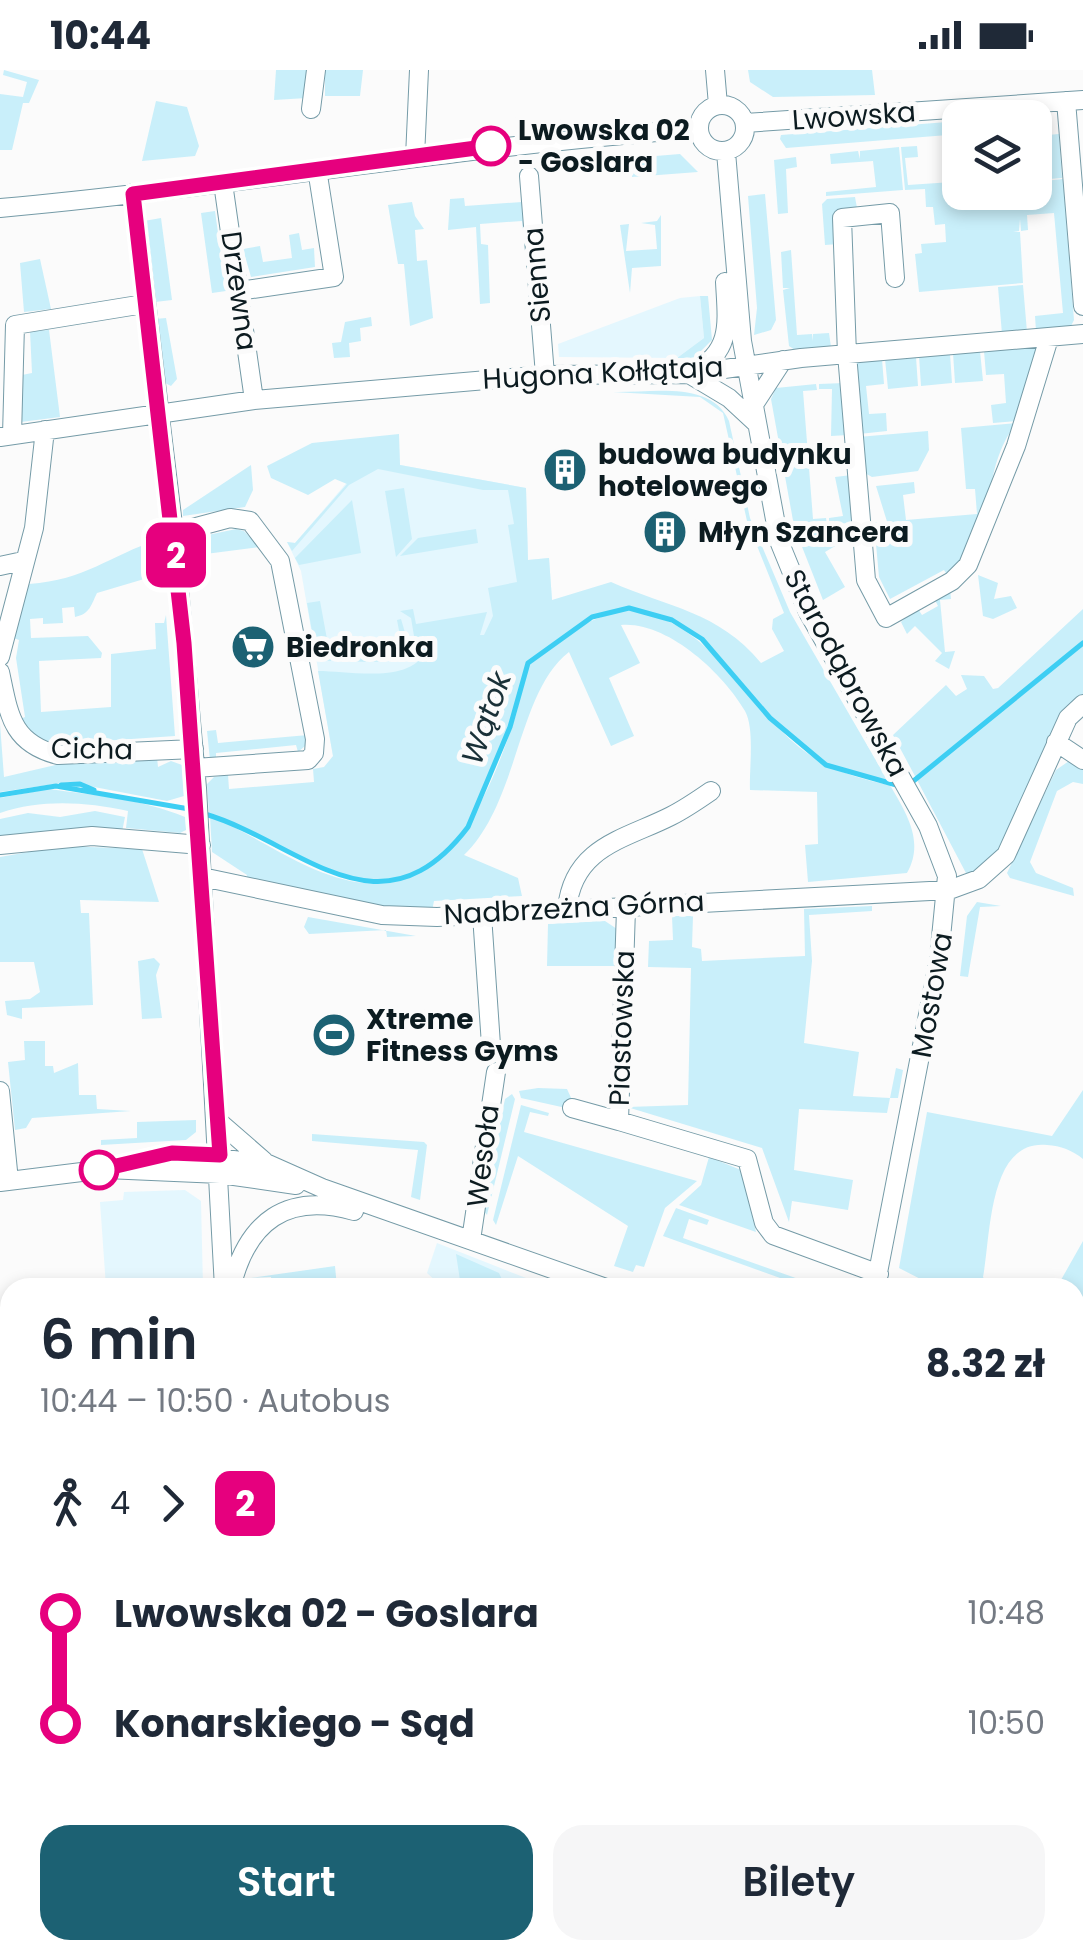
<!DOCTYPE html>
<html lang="pl">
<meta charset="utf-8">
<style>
:root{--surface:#fff;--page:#f6f6f7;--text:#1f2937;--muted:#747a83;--accent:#1c6173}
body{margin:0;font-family:Poppins,sans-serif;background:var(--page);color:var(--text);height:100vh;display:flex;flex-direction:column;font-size:38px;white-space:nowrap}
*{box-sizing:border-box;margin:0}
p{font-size:32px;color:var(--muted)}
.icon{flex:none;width:55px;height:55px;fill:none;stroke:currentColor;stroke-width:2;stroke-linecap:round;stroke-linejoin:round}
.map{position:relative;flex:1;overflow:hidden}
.drawer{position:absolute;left:0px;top:1208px;width:1085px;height:682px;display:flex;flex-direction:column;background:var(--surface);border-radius:30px 30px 0 0;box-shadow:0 5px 15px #0003}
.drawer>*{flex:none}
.badge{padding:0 20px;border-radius:15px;font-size:35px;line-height:65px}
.buttons{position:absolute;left:942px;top:30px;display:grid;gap:20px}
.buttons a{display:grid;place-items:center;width:110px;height:110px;border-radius:20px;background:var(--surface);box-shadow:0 5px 15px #0003;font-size:50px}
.map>.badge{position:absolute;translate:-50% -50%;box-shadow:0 0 0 5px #fff}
.legs{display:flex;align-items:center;gap:15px;height:110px;padding:0 40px;font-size:32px}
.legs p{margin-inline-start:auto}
.headline{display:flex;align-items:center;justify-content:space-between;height:170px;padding:0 40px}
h1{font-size:55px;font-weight:600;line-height:75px}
.primary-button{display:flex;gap:20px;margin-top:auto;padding:20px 40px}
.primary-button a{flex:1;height:115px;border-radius:30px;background:var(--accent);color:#fff;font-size:40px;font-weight:600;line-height:115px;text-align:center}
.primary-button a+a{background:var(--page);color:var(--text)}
ul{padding:0 40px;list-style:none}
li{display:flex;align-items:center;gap:35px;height:110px;font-size:38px}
li i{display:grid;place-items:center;width:15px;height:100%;margin:0 12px;background:currentColor}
li i::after{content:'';width:25px;height:25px;margin:-12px;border:8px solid;border-radius:50%;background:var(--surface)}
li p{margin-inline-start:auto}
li:first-child i{background:linear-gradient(#0000 50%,currentColor 0)}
li:last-child i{background:linear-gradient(currentColor 50%,#0000 0)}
.status{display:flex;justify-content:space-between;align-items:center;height:70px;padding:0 50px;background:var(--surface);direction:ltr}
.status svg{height:28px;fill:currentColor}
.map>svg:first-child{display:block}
</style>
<div class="status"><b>10:44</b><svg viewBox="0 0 49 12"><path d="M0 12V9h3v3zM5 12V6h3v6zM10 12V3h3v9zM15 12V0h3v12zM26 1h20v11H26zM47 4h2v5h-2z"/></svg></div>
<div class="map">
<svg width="1083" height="1889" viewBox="0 0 1083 1889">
<rect width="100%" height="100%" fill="#fbfbfb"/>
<!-- built -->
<path fill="#e4f7fe" d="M 700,226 L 704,268 L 677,288 L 559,287 L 558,274 L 680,228 Z
M 399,377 L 400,395 L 526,418 L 528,490 L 549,488 L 552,530 L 333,686 L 301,501 L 287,472 L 295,473 L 349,410 Z
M 185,1120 L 201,1131 L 203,1217 L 106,1217 L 100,1132 L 123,1130 L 124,1122 Z
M 437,1173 L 526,1208 L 569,1217 L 442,1217 L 427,1203 Z
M 268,1880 L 440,1880 L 439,1889 L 269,1889 Z"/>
<!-- green -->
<path fill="#c9effa" d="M 4,0 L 39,10 L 29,33 L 23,33 L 12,80 L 0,80 L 0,24 L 23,27 L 27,12 L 3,5 Z
M 276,0 L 314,0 L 307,28 L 274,30 Z
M 325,0 L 363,0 L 360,26 L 325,26 Z
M 748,0 L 872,0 L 875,25 L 773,27 L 750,12 Z
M 156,31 L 187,37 L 199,76 L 195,86 L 142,91 Z
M 960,51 L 960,64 L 786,78 L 780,69 L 781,65 Z
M 1059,64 L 1062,108 L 1035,110 L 1035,105 L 1051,103 L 1049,77 L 1037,77 L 1036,66 Z
M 917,76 L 918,87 L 905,88 L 908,115 L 952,112 L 954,118 L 954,112 L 960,111 L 960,122 L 1035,122 L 1035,112 L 1063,109 L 1074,250 L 1070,258 L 1036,261 L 1035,246 L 1063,243 L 1054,143 L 1027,145 L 1028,160 L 1021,161 L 1020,149 L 1019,161 L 1013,162 L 1020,162 L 1023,213 L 919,222 L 915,184 L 922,183 L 921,174 L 946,172 L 945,154 L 935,155 L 933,137 L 926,137 L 925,119 L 905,120 L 901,77 Z
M 899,77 L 903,120 L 826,126 L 826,122 L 876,117 L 873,91 L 831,94 L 830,84 L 858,81 L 860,89 L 860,81 Z
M 680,84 L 698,102 L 632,107 L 631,88 Z
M 796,87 L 797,97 L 786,99 L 788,143 L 778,144 L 774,90 Z
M 765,124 L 776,250 L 771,260 L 754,265 L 757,238 L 748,126 Z
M 855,127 L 857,138 L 839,174 L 825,175 L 822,134 L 827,129 Z
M 464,128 L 465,136 L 522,132 L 530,230 L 522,151 L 480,154 L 481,174 L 488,175 L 490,233 L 480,234 L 476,157 L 448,160 L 450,129 Z
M 412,132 L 415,146 L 424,159 L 415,160 L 417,191 L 427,190 L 433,248 L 410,256 L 404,194 L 398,194 L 388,135 Z
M 215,141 L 226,221 L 212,223 L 201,143 Z
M 661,145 L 661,196 L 632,198 L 630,223 L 620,155 L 629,154 L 626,181 L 657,179 L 655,155 L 641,153 L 657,151 Z
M 161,148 L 172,230 L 155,232 L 144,151 Z
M 299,163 L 302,180 L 314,178 L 315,197 L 251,207 L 243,179 L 260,176 L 263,192 L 292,188 L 289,165 Z
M 791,180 L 797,265 L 812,264 L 813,271 L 813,264 L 829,263 L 831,277 L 795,280 L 789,276 L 783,220 L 790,218 L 783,218 L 781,182 Z
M 40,189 L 51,239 L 24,242 L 20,193 Z
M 1023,215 L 1027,262 L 1002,264 L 998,217 Z
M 700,226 L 708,226 L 712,270 L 694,288 L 677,288 L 704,268 Z
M 371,247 L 372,256 L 360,258 L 361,271 L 349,273 L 350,287 L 334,288 L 332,273 L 341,272 L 345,252 Z
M 166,248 L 177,309 L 171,316 L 163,312 L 155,249 Z
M 49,260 L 60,347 L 21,352 L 22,305 L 32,303 L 30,261 Z
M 1031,277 L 1038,279 L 1017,351 L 993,353 L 991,335 L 1006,333 L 1004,304 L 986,305 L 984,281 Z
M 980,281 L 983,311 L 955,313 L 953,283 Z
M 950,284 L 952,313 L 921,316 L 919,286 Z
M 916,287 L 918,316 L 888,319 L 885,289 Z
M 882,289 L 884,314 L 866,316 L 869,344 L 886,343 L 887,361 L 859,364 L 855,291 Z
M 844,313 L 848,365 L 831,366 L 832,319 L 819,319 L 819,314 Z
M 816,314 L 817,320 L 803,321 L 813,449 L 826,448 L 827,455 L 794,456 L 771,329 L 776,318 Z
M 613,322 C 651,323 711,310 729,351 L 750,448 L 790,542 L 889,713 L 827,694 L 771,647 L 703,568 L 672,549 L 629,537 L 590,547 L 527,593 L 509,657 L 467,757 C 382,869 301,775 209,743 L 207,714 L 214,707 L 228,705 L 229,719 L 314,712 L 313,699 L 324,697 L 333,686 L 318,601 C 348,601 410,614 425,582 L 430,582 L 429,571 L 416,578 L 411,548 L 400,541 L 413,539 L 416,554 L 487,542 L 480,565 L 484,565 L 493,546 L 488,518 L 517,512 L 508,455 L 514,454 L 508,420 L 483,420 L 378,399 L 349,415 L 292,481 L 287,472 L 295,473 L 347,414 L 335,409 L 308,425 L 271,408 L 267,396 L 312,373 L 399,364 L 400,395 L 526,418 L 528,490 L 549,488 L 552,530 L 611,512 C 667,537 718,541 761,593 L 784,581 L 772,559 L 773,549 L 784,543 L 747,451 L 723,343 L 700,327 Z
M 1017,353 C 1002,370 993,398 990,424 C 987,451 966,488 950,510 L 944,500 L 890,529 L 879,507 L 874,452 L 885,454 L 891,465 L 900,469 L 889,458 L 876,416 L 914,412 L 915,423 L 903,425 L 906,450 L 977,444 L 975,419 L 966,419 L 961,358 Z
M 928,361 L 929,380 L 918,401 L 872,407 L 863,402 L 858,367 Z
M 251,395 L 253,420 L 245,437 L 183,446 L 183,440 Z
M 852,405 L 856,453 L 829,454 L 829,448 L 843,446 L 835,407 Z
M 404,418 L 412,469 L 396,487 L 385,421 Z
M 352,430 L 361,483 L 299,495 L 295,488 Z
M 859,457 L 859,462 L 825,482 L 845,517 L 823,530 L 795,459 Z
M 236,459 L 244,461 L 259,477 L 190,486 L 189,469 Z
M 476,459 L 478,473 L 400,486 L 418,468 Z
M 160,469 L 161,504 L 97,523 C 91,535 90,544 75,547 L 74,537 L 62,538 L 63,553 L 43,554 L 43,548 L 30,549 L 31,568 L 88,566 L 102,583 L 101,588 L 39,591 L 41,642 L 111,637 L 111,584 L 156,579 L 155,553 L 164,553 L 166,545 L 175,666 L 44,675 L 16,651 L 25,647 L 16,588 L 19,570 L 8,566 L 28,500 L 29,514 C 86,510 108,486 160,469 Z
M 978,505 L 998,513 L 994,529 L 1011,526 L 1017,538 L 993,549 L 983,546 Z
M 950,519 L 951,529 L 940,530 L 945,582 L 955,581 L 949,599 L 935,591 L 942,583 L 915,556 L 907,564 L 901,552 L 916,536 L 922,545 L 938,536 L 933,526 Z
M 320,531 L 331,591 L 317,590 L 307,533 Z
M 1083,539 L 1083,571 L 916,708 L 893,665 L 946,615 L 956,626 L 967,619 L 961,605 L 984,606 L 993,619 L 998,618 Z
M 629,540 C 711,550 741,630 799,677 C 825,698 857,709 890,715 C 906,743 925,771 907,803 L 808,812 L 805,775 L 818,774 L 817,722 L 750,720 C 749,699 755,659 745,641 C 723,603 667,551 621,555 L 640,593 L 609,608 L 634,666 L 611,676 L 569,582 C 517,622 519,732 464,785 L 518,808 L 522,826 L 434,831 L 432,841 L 381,839 L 246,810 L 247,805 L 212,782 L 210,746 C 258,766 304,803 356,812 C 453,827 492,716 516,645 C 521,629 521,607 530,593 C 547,566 599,545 629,540 Z
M 401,549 L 411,583 C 391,596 362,591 338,591 L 336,577 L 372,571 L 374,581 L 402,576 L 397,550 Z
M 1083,574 L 1083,632 L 992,798 L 967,805 L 917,710 Z
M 0,654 L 4,707 L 64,693 L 157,687 L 158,697 L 171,691 L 182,695 L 184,726 L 167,731 L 68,712 L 0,722 Z
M 216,660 L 218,673 L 308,665 L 305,676 L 298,682 L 296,675 L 216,683 L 216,690 L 210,690 L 207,661 Z
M 1069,691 L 1083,698 L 1083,714 L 1073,712 L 1057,721 L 1030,792 L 1036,803 L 1073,818 L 1074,826 L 1010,808 L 1007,803 L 1056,700 Z
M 48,719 C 94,725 142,729 185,747 L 186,760 L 180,763 L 126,758 L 128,741 C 85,732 42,729 0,743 L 0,728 Z
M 95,741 L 125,747 L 122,762 L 0,770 L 0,749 L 28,743 L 60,747 Z
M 63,776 L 142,779 L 159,832 L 80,830 L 81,843 L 89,843 L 93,935 L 22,938 L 22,949 L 7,945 L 5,931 L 30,929 L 40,922 L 34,892 L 0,892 L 0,787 Z
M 977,832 L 1001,836 L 980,837 L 968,907 L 960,906 L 967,846 Z
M 872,836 L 872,841 L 809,845 L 812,891 L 804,973 L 859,982 L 853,1026 L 890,1028 L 896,998 L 903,1000 L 898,1028 L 890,1028 L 887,1043 L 799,1039 L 794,1100 L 853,1110 L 848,1140 L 792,1131 L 789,1152 L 762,1078 L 627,1037 L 688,1035 L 691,898 L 648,897 L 649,871 L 673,870 L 672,846 L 693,846 L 692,877 L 701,879 L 702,891 L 805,886 L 804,839 Z
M 308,847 L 416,866 L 387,867 L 386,860 L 309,864 L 304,857 Z
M 605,851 L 617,859 L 615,896 L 547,896 L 548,854 Z
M 154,888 L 160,894 L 156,905 L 162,948 L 142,949 L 138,891 Z
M 24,971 L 45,971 L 45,996 L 53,996 L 54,1003 L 78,993 L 79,1025 L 96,1025 L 97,1039 L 131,1041 L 32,1048 L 26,1058 L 15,1060 L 8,992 L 25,990 Z
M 538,1018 L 567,1019 L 573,1032 L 566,1038 L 521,1028 L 519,1021 Z
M 1083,1020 L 1083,1089 C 1072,1080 1061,1076 1047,1075 C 988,1069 991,1166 983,1207 L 989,1217 L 936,1217 L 899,1198 L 927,1042 L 1052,1066 Z
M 512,1024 L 515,1029 L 487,1145 L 482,1139 L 505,1029 Z
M 521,1035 L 549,1043 L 548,1046 L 530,1042 L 524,1062 L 697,1111 L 665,1138 L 644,1197 L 636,1195 L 633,1202 L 614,1196 L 628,1156 L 518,1086 L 496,1155 L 493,1150 Z
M 196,1050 L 196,1062 L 186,1070 L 101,1075 L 101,1070 L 137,1068 L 137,1052 Z
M 312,1064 L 424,1072 L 427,1075 L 420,1130 L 411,1127 L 418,1080 L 312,1071 Z
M 709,1087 L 741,1100 L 756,1162 L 679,1135 L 701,1115 Z
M 676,1138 L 709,1150 L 707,1155 L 689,1149 L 683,1168 L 821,1217 L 793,1217 L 794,1213 L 663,1166 Z
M 1083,1171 L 1083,1276 L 1075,1273 L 1075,1218 L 1057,1217 Z
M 456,1184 L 499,1203 L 505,1216 L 489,1210 L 486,1217 L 461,1217 Z
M 335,1196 L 337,1217 L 272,1217 L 271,1207 L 251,1208 Z
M 10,1640 L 10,1740 L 0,1742 L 0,1649 Z
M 1083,1759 L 1083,1865 L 1075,1868 L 1075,1770 L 1081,1770 Z
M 887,1880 L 992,1880 L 964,1889 L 886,1889 Z"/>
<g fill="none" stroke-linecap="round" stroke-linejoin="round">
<!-- stream -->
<path stroke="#3dcef3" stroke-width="5" d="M 911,713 L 1083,573
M 61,715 L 80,714 L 94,720
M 0,725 L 56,716 L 195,740
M 205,744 C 300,772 380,873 468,757 L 510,657 L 528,593 L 592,547 L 629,538 L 672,550 L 702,569 L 770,648 L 826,695 L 900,716"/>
<defs>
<path id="minor" d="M 715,0 L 718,35
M 1066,31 L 1083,236
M699 58a23 23 0 1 1 46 0a23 23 0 1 1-46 0Z
M 311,39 L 316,0
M 745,53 L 1083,30
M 726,82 L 742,271 L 779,471 L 808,542 L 928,756 L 947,806 L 939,888 L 875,1218
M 415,87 L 419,0
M 529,106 L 545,305
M 223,113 L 254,330
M 133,123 L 174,463 L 197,718 L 224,1218
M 0,138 C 233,117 464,75 698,59
M 895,208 L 890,143 L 842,148 L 847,284 L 866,510 L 886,548 L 952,511 L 968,495 L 1016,376 L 1049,268
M 239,221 L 334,207 L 317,99
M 694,301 C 733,281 727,251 725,212
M 689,304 L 729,328 L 756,353
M 753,336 L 783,290
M 12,365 L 15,255 L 144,234
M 0,367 L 254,330 L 545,305 L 689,304 L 801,288 L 1083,264
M 174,463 L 230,448 L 250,451 L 280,491 L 315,669 L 314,683 L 308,690 L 195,698
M 0,496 L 23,491
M 0,587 L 34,458 L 45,360
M 0,602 C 9,644 11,673 58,685 L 194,679
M 1056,672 L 1083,690
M 0,775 L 92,766 L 201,775
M 202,807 L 382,845 L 437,847 L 949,820 L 979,809 L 1006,785 L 1068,648 L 1083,634
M 567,839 C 573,776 626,769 671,746 C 685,739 698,730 711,721
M 626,839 L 619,1051 L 747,1089 L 764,1153 L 773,1165 L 879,1204
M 482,845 L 491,975
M 0,1021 L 9,1111
M 572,1038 L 619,1051
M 218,1051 L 264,1091
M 106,1099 L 172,1083 L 268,1094 L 322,1118 L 606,1218
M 0,1112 L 106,1099 L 220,1104 L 296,1115
M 471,1170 L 496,1002
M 231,1218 C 247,1151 287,1122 354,1141
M 1075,1384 L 1083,1386
M 1082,1487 L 1083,1488
M 1075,1540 L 1083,1519
M 1075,1716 L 1083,1718
M 0,1799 L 10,1798
M 255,1880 L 256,1889
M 451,1889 L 472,1883 L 527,1889"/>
</defs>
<!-- minor casing -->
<use href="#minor" stroke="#759ba7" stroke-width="20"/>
<!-- minor -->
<use href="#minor" stroke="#fff" stroke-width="18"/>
<!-- rail -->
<path stroke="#868e90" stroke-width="5" stroke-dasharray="15 8" stroke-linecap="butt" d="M 1041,1889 L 1069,1880"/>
</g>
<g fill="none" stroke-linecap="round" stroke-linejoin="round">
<defs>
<path id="line-1" d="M 99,1100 L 172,1083 L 220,1085 L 184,573 L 133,124 L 491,76"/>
</defs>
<!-- line-1 casing -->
<use href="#line-1" stroke="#fff" stroke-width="22"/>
<!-- line-1 -->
<use href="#line-1" stroke="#e6007e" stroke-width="15"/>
</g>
<!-- icons -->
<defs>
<symbol id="building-disc" viewBox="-11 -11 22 22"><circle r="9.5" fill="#1c6173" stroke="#fbfbfb"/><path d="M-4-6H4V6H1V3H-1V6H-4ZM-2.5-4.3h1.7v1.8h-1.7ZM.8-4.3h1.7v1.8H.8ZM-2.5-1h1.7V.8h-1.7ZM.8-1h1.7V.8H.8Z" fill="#fff"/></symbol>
<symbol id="supermarket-disc" viewBox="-11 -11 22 22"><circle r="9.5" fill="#1c6173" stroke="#fbfbfb"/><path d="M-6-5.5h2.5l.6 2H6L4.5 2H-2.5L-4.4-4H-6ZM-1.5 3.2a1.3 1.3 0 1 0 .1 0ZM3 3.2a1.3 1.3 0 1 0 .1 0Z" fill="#fff"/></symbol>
<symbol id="stadium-disc" viewBox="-11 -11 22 22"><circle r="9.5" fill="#1c6173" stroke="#fbfbfb"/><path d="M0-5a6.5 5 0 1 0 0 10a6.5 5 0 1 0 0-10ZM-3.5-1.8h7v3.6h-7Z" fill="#fff"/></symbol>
</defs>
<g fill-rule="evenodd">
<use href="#building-disc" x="540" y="375" width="50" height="50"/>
<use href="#building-disc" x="640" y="437" width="50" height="50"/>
<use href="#supermarket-disc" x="228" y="552" width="50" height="50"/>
<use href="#stadium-disc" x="309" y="940" width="50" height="50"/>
</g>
<!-- markers -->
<g fill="#fff" stroke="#e6007e" stroke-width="5">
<circle cx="491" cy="76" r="18"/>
<circle cx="99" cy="1100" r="18"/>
</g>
<g text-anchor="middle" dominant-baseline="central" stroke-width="10" stroke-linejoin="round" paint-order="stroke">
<!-- street labels -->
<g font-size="28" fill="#0c1b20" stroke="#fbfbfb">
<text transform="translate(854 46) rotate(-4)">Lwowska</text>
<text transform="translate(537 205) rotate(-95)">Sienna</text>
<text transform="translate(239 221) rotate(82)">Drzewna</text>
<text transform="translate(603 303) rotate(-3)">Hugona Kołłątaja</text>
<text transform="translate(846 603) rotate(62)">Starodąbrowska</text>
<text transform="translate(92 679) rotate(1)">Cicha</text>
<text transform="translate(574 838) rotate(-3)">Nadbrzeżna Górna</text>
<text transform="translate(932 925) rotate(-80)">Mostowa</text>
<text transform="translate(622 958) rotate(-88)">Piastowska</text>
<text transform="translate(483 1086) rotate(-83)">Wesoła</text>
</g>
<!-- stop labels -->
<g font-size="28" font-weight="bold" fill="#0c1b20" stroke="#fbfbfb" text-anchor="start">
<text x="518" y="60">Lwowska 02<tspan x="518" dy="32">- Goslara</tspan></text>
</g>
<!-- poi labels -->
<g font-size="28" font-weight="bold" fill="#0c1b20" stroke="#fbfbfb" text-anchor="start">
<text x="598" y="384">budowa budynku<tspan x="598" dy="32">hotelowego</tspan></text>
<text x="698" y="462">Młyn Szancera</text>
<text x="286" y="577">Biedronka</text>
<text x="366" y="949">Xtreme<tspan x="366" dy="32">Fitness Gyms</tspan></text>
</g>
<!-- water labels -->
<g font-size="30" font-style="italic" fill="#193037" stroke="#fbfbfb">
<text transform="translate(486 648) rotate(-71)">Wątok</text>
</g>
</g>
</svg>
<div class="buttons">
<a><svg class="icon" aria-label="layers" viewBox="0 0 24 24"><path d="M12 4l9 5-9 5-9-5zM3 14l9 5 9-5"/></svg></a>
</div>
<b class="badge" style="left:176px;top:485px;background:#e6007e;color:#fff">2</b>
<section class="drawer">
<div class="headline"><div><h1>6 min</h1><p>10:44 – 10:50 · Autobus</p></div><b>8.32 zł</b></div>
<div class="legs"><svg class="icon" aria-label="walk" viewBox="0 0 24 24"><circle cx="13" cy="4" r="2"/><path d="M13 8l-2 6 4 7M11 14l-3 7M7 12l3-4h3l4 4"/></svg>4<svg class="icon" aria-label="forward" viewBox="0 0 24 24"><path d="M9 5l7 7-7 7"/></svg><b class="badge" style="background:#e6007e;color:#fff">2</b></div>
<ul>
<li><i style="color:#e6007e"></i><b>Lwowska 02 - Goslara</b><p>10:48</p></li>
<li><i style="color:#e6007e"></i><b>Konarskiego - Sąd</b><p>10:50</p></li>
</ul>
<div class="primary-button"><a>Start</a><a>Bilety</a></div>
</section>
</div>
